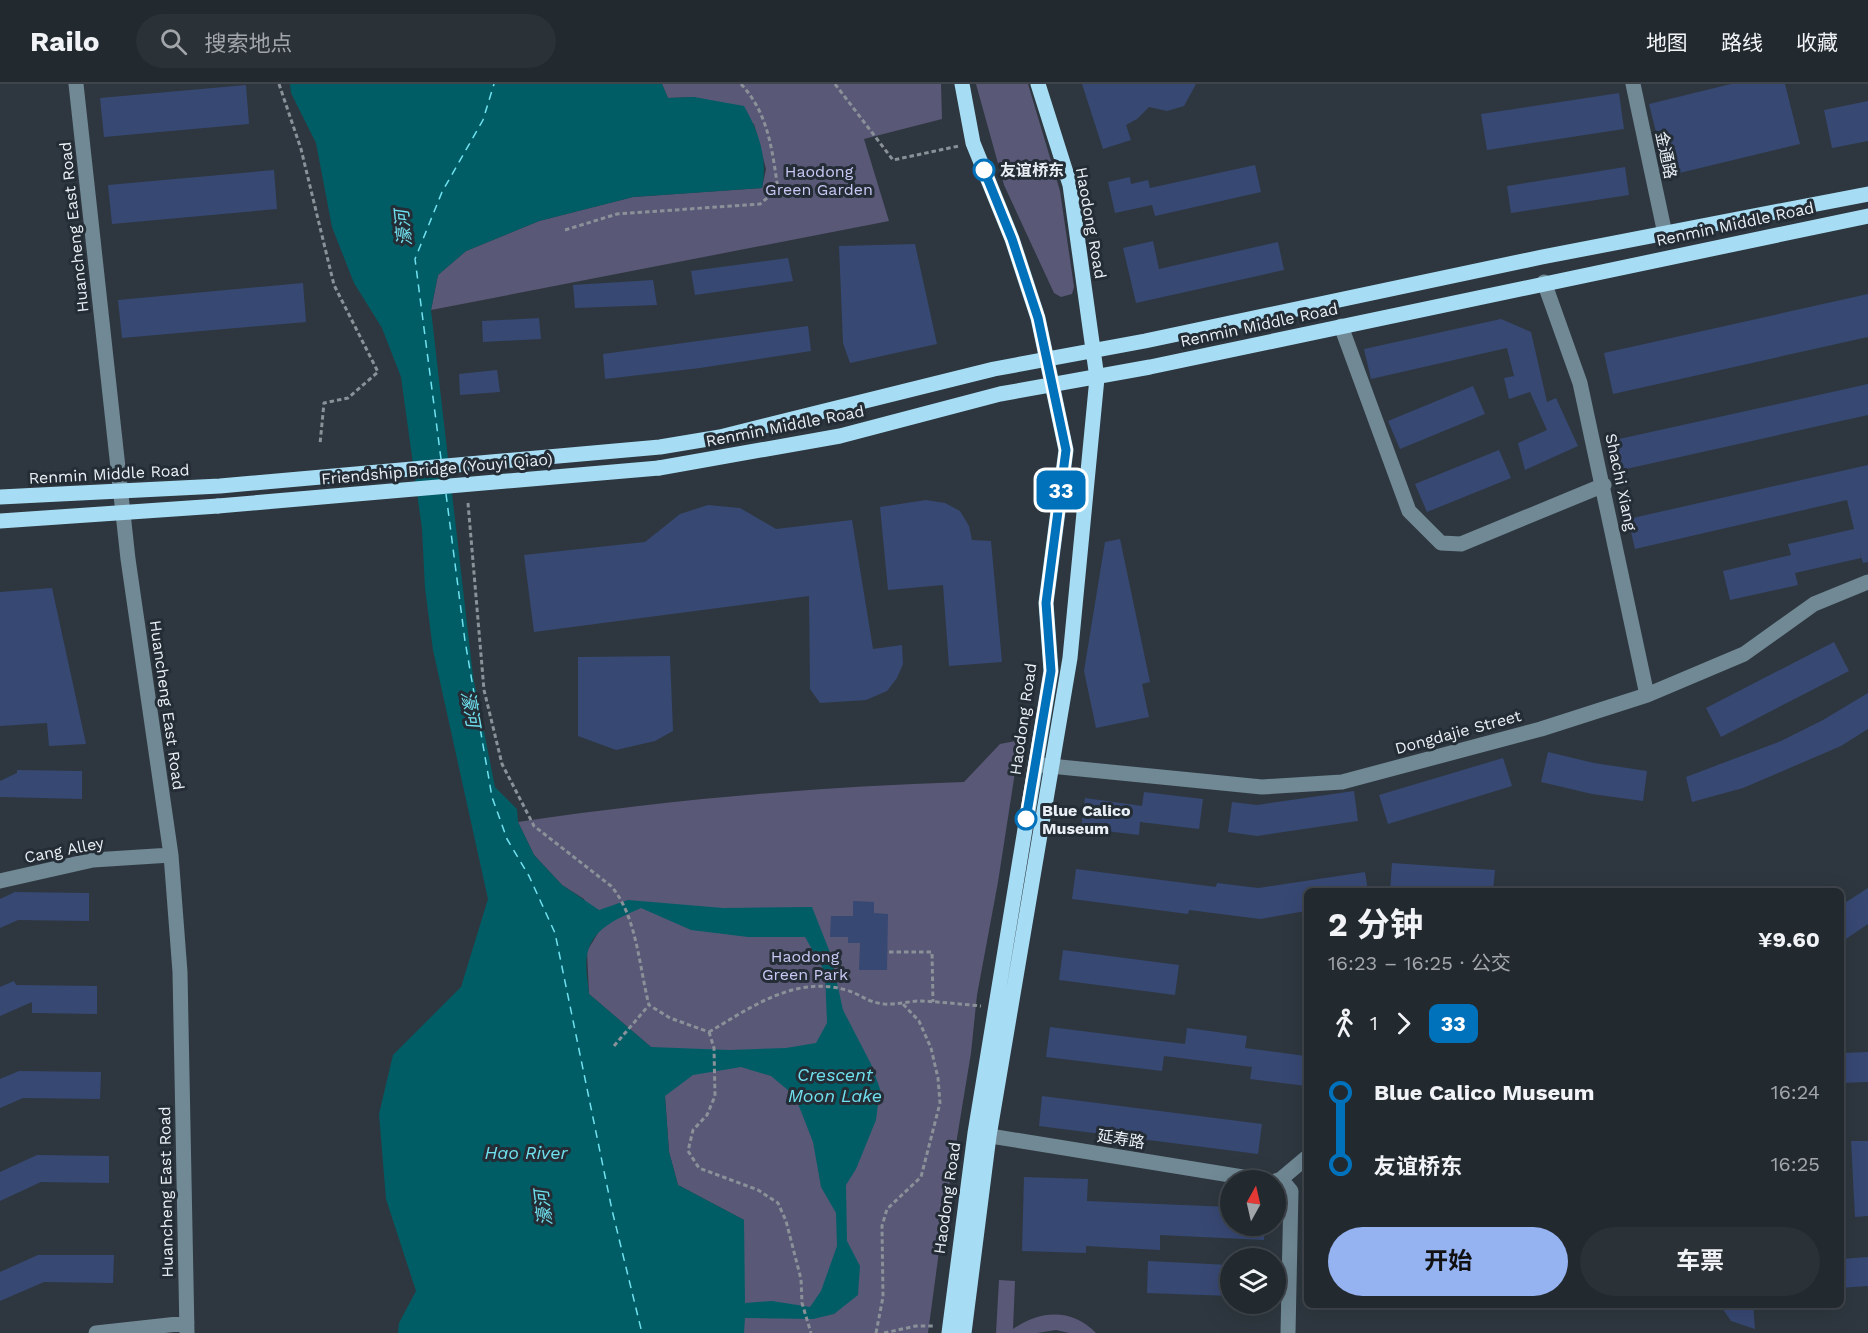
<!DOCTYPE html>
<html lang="zh">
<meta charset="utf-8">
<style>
:root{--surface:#22292f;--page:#2a3137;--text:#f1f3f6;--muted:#a2a6aa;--line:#3f454b;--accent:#95b2f1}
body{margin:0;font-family:"Work Sans","Noto Sans SC",sans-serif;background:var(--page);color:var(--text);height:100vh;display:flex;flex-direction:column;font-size:22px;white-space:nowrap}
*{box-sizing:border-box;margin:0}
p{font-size:20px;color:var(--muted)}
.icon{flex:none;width:33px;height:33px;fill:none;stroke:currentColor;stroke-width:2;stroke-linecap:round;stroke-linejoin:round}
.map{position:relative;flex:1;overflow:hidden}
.side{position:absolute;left:1304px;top:804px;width:540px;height:420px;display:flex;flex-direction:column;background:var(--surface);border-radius:9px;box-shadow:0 6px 24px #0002,0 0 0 2px var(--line)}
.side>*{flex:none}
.badge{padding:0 12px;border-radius:9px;font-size:21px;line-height:39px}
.needle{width:39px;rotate:8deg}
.controls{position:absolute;left:1220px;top:1086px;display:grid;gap:12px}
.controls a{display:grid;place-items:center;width:66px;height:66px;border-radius:50%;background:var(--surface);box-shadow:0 6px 24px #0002,0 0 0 2px var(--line);font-size:30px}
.map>.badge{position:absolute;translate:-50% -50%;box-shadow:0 0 0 3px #fff}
.legs{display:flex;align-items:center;gap:9px;height:66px;padding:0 24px;font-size:20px}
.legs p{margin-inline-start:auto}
.summary{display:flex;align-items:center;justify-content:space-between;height:102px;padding:0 24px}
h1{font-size:33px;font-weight:700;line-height:45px}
.button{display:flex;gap:12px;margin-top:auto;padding:12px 24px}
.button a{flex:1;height:69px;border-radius:36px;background:var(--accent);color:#111;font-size:24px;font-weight:700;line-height:69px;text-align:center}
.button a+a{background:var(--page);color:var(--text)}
ul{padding:0 24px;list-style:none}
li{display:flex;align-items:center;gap:21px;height:72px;font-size:22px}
li i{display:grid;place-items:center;width:9px;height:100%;margin:0 8px;background:currentColor}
li i::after{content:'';width:15px;height:15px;margin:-8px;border:4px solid;border-radius:50%;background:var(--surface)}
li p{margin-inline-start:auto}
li:first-child i{background:linear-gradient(#0000 50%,currentColor 0)}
li:last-child i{background:linear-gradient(currentColor 50%,#0000 0)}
header{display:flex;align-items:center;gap:36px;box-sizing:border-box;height:84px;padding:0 30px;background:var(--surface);border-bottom:2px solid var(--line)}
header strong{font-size:28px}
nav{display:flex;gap:33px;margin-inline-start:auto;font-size:21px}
.search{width:420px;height:54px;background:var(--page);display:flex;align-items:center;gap:15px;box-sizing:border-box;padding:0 21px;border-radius:33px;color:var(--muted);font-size:22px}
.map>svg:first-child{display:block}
</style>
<header>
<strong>Railo</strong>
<div class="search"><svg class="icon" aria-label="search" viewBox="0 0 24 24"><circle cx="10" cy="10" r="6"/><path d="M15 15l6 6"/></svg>搜索地点</div>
<nav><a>地图</a><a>路线</a><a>收藏</a></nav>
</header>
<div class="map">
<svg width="1868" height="1249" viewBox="0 0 1868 1249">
<rect width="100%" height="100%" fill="#2e373f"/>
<!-- green -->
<path fill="#5a5877" d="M 662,0 L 941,0 L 942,35 L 864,55 L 889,137 L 431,226 L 438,191 L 466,167 L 539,137 L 633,113 L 762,104 L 766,85 L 754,40 L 694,13 L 668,14 Z
M 976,0 L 1028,0 L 1060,107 L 1074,203 L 1072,210 L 1061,213 L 1054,209 L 1004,101 Z
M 1020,656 L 998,798 L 977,911 L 971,969 L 942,1145 L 928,1249 L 743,1249 L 744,1136 L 678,1101 L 669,1068 L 665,1012 L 651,963 L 589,910 L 587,867 L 598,849 L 584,815 L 562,801 L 534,771 L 518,738 C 666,716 814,703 964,698 L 1000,660 Z
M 999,1196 L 1015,1197 L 1013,1245 C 1040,1226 1072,1224 1096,1249 L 1069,1249 L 1056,1246 L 1037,1249 L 996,1249 Z"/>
<!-- water -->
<path fill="#005d66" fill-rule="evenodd" d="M 290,0 L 662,0 L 668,14 L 694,13 L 744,22 C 759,48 768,75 762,104 L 633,113 L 539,137 L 466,167 L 438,191 L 431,226 L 473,592 L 495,703 L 517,725 L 518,738 L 534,771 L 562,801 L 599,826 L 628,816 L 723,824 L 812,823 L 831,871 L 843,926 L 871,980 L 880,1005 L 876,1036 L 856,1085 L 846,1101 L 847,1157 L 860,1182 L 858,1211 L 834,1230 L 813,1235 L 745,1234 L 744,1249 L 398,1249 L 399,1239 L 416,1207 L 386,1115 L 379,1030 L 393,971 L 461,903 L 488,815 L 433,566 L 425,504 L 422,445 L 401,293 L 382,244 L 354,199 L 332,143 L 316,59 L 291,9 ZM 641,824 L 691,846 L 748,853 L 805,853 L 825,888 L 827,939 L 816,959 L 786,964 L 730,966 L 651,963 L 589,910 C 588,897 584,880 588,867 C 594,843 621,833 641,824 ZM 741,983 L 771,992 L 795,1012 L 813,1058 L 821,1103 L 836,1129 L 837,1162 L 821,1207 L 810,1223 L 772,1217 L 745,1219 L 744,1136 L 678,1101 L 669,1068 L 665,1012 L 693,991 Z"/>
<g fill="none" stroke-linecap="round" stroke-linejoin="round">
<!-- ferry -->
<path stroke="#70e1ef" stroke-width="1.5" stroke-dasharray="8 6" stroke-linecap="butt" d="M 441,375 L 415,175 L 442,108 L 483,36 L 494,0
M 446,410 L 465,557 L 492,713 L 507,755 L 529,792 L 555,849 L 612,1126 L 642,1249"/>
</g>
<!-- building -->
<path fill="#374873" d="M 1082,0 L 1196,0 L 1184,22 L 1167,27 L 1149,23 L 1137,35 L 1126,41 L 1131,56 L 1103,65 Z
M 1731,0 L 1785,0 L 1800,60 L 1667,92 L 1649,20 Z
M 246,1 L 249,40 L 104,53 L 100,14 Z
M 1619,9 L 1624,45 L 1487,66 L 1481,30 Z
M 1868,17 L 1868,57 L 1832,64 L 1824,26 Z
M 1255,81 L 1261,108 L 1155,132 L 1152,121 L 1115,129 L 1108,98 L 1130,93 L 1131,100 L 1148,96 L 1150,104 Z
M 1625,83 L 1629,111 L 1511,129 L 1507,102 Z
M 274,86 L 277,125 L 112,140 L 108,101 Z
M 1153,157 L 1159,185 L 1278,158 L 1284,186 L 1136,219 L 1123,164 Z
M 915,160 L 937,260 L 850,279 L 843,259 L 839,162 Z
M 788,174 L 793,197 L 695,211 L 691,187 Z
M 653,196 L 657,221 L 575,224 L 573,201 Z
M 303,199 L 306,238 L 122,254 L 118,216 Z
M 1868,210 L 1868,253 L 1613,310 L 1604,269 Z
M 539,234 L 541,255 L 483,258 L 482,237 Z
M 1501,235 L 1531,248 L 1547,318 L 1556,314 L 1578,362 L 1525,386 L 1518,359 L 1547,346 L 1530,308 L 1509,315 L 1504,294 L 1514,292 L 1507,264 L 1371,295 L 1364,265 Z
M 808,242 L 811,267 L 700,284 L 605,295 L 603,270 Z
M 497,286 L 500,308 L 460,311 L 459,290 Z
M 1868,300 L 1868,331 L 1617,387 L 1610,357 Z
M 1473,302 L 1485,330 L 1400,365 L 1388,337 Z
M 1499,366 L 1511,394 L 1427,428 L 1415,400 Z
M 1868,381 L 1868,478 L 1863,479 L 1859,466 L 1861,474 L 1795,489 L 1798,501 L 1730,516 L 1723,487 L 1791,471 L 1788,460 L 1854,445 L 1847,416 L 1635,465 L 1628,435 Z
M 926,416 L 945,419 L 960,427 L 969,442 L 972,456 L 991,457 L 1002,578 L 949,582 L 943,501 L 888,506 L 880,423 Z
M 708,421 L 740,424 L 776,445 L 852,436 L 873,565 L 902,561 L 903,580 L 897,594 L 887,607 L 866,616 L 820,619 L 810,605 L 809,512 L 534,548 L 524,471 L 645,458 L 680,430 Z
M 1120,455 L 1150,598 L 1142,600 L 1149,633 L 1096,644 L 1084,587 L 1105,458 Z
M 52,504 L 86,660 L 49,662 L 47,639 L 0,642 L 0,508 Z
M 1834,558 L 1849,587 L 1721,653 L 1706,624 Z
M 670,572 L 673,647 L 655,657 L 616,666 L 578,652 L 578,573 Z
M 1868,609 L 1868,645 L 1841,662 L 1743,704 L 1692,718 L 1686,693 L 1781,657 L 1823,636 Z
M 1548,668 L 1594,679 L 1647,687 L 1643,717 L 1592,710 L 1541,698 Z
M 1503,674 L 1512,702 L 1388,740 L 1379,711 Z
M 17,686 L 82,687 L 82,715 L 0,713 L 0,697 L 17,689 Z
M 1354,707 L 1358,737 L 1257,752 L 1228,748 L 1232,718 L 1257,721 Z
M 1144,708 L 1203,715 L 1199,745 L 1140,738 L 1139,751 L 1081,744 L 1085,714 L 1142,722 Z
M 1392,779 L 1495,786 L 1493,807 L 1390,807 Z
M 1076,785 L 1216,803 L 1217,799 L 1258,804 L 1365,788 L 1368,807 L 1306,807 L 1306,827 L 1260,835 L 1189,826 L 1188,830 L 1072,815 Z
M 1868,804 L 1868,840 L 1840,859 L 1840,822 Z
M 15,808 L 89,809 L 89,837 L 18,836 L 0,844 L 0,815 Z
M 853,817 L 874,818 L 874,829 L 888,830 L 887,886 L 859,886 L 860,859 L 848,859 L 848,853 L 830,853 L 831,832 L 853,832 Z
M 1063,866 L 1179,881 L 1175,911 L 1059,896 Z
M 14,897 L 16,901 L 97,902 L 97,930 L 32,929 L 32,918 L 0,932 L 0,903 Z
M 1050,943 L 1185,960 L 1187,944 L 1247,952 L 1245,964 L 1306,972 L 1306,1002 L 1250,995 L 1252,983 L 1164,972 L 1162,987 L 1046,973 Z
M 1868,968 L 1868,998 L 1840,999 L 1840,969 Z
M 19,987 L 101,988 L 100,1015 L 23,1014 L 0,1024 L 0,995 Z
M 1042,1012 L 1262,1040 L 1258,1070 L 1039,1042 Z
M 1851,1057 L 1868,1057 L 1868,1132 L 1855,1133 Z
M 37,1071 L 109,1072 L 109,1099 L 41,1098 L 0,1117 L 0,1088 Z
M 1024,1093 L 1088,1095 L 1087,1117 L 1230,1123 L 1230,1142 L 1265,1142 L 1264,1156 L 1160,1151 L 1160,1166 L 1086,1162 L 1086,1169 L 1022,1167 Z
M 38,1171 L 114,1171 L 113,1199 L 44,1198 L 0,1217 L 0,1188 Z
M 1868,1173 L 1868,1202 L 1840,1204 L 1840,1175 Z
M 1148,1177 L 1230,1181 L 1230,1212 L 1147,1209 Z
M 1720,1221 L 1753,1221 L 1755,1245 L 1731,1237 Z"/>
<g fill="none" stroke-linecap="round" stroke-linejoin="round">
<!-- path -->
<path stroke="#8a9198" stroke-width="3" stroke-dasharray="4.5 3" stroke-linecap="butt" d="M 279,0 L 301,65 L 334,201 L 378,288 L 348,314 L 324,319 L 320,360
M 835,0 L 893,76 L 959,62
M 565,146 L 617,130 L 760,120 L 778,105 C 772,67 769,30 741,0
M 468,419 L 484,606 L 502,680 L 534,742 L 611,802 C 637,832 639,883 649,921 L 670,934 L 709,948
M 889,868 L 932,868 L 933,918
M 709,948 L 714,964 L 715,1012 L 707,1031 L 693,1046 L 688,1067 L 699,1084 L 758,1106 L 778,1119 L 786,1137 L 801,1195 L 802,1219 L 811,1249
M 709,948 C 750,924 795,891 846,906 C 861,910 866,918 884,920 C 896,921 909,917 921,917 C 941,918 961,920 981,922
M 614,962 L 649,921
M 876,1249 L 883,1213 L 882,1142 L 887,1125 L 921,1093 L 940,1019 L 938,994 L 931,964 L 919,937 L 902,919
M 884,1249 L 916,1242 L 935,1242"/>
<!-- minor -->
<path stroke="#708995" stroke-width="15" d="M 76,0 L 128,475 L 171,771 L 180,888 L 187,1249
M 1633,0 L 1665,150
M 1544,198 L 1580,299 L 1647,611
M 1341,242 L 1409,427 L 1441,459 L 1461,460 L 1604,401
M 1040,681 L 1262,703 L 1342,698 L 1541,645 L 1647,611 L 1744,570 L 1814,520 L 1868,498
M 0,797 L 93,776 L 171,771
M 978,1050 L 1261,1096
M 1281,1095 L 1291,1107 L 1288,1249
M 1275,1097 L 1281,1095 L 1306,1074
M 96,1249 L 187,1239"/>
<!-- major -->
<path stroke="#a7ddf4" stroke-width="15" d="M 659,384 L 840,352 L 1000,310 L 1150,283 L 1868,132
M 0,413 L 220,402 L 660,363 L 720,353 L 994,285 L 1145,257 L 1542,173 L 1868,110
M 0,437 L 218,422
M 949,1249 L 975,1049 L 1051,587 L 1046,519 L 1066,366 L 1038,234 L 1012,155 L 973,59 L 962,0
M 964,1249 L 989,1052 L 1070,574 L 1097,294 L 1070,101 L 1038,0"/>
<!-- major-bridge -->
<path stroke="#a7ddf4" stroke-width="15" d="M 218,422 L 659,384"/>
</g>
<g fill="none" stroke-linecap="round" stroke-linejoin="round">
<defs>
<path id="line-1" d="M 984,86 L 1012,155 L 1038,234 L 1066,366 L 1046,519 L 1051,587 L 1026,735"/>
</defs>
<!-- line-1 casing -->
<use href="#line-1" stroke="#fff" stroke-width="14"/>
<!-- line-1 -->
<use href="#line-1" stroke="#0072bc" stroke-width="9"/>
</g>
<!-- markers -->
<g fill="#fff" stroke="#0072bc" stroke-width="3">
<circle cx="984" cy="86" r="10"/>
<circle cx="1026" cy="735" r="10"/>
</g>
<g text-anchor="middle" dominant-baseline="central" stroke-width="6" stroke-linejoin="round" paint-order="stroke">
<!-- street labels -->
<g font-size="16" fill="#e9eff4" stroke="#242d35">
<text transform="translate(1666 71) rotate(78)">金通路</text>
<text transform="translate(1091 139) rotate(80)">Haodong Road</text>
<text transform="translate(1735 140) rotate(-12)">Renmin Middle Road</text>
<text transform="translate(74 143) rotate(-96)">Huancheng East Road</text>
<text transform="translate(1259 241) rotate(-12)">Renmin Middle Road</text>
<text transform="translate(785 342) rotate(-11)">Renmin Middle Road</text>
<text transform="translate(437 385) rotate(-5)">Friendship Bridge (Youyi Qiao)</text>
<text transform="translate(109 390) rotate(-3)">Renmin Middle Road</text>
<text transform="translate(1621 398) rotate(78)">Shachi Xiang</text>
<text transform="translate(167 621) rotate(82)">Huancheng East Road</text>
<text transform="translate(1023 635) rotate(-82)">Haodong Road</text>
<text transform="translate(1458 648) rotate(-15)">Dongdajie Street</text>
<text transform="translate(64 766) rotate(-11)">Cang Alley</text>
<text transform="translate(1121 1055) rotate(9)">延寿路</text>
<text transform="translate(166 1108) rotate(-91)">Huancheng East Road</text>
<text transform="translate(947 1114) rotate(-82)">Haodong Road</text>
</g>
<!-- stop labels -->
<g font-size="16" font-weight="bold" fill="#e9eff4" stroke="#242d35" text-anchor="start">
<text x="1000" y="86">友谊桥东</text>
<text x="1042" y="726">Blue Calico<tspan x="1042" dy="18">Museum</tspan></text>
</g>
<!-- park labels -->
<g font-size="16" fill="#c9c8f5" stroke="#242d35">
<text x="819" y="87">Haodong<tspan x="819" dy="18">Green Garden</tspan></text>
<text x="805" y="872">Haodong<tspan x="805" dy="18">Green Park</tspan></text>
</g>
<!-- water labels -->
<g font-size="18" font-style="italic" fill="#70e1ef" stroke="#242d35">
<text transform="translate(403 144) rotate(-96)">濠河</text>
<text transform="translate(471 625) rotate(80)">濠河</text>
<text x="835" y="990">Crescent<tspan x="835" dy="21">Moon Lake</tspan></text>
<text x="526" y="1068">Hao River</text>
<text transform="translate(543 1124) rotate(-97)">濠河</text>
</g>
</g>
</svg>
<div class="controls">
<a><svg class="needle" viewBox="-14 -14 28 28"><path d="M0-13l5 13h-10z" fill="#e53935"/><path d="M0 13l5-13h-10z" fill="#a2a6aa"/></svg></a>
<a><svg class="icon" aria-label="layers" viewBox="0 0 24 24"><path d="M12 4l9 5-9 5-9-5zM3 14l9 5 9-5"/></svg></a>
</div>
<b class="badge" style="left:1061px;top:406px;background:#0072bc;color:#fff">33</b>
<section class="side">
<div class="summary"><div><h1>2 分钟</h1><p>16:23 – 16:25 · 公交</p></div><b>¥9.60</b></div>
<div class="legs"><svg class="icon" aria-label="walk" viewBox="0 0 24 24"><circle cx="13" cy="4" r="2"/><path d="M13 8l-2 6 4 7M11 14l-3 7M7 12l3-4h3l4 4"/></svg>1<svg class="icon" aria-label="forward" viewBox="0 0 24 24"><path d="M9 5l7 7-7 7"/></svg><b class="badge" style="background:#0072bc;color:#fff">33</b></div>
<ul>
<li><i style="color:#0072bc"></i><b>Blue Calico Museum</b><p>16:24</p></li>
<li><i style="color:#0072bc"></i><b>友谊桥东</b><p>16:25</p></li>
</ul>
<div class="button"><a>开始</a><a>车票</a></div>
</section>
</div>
